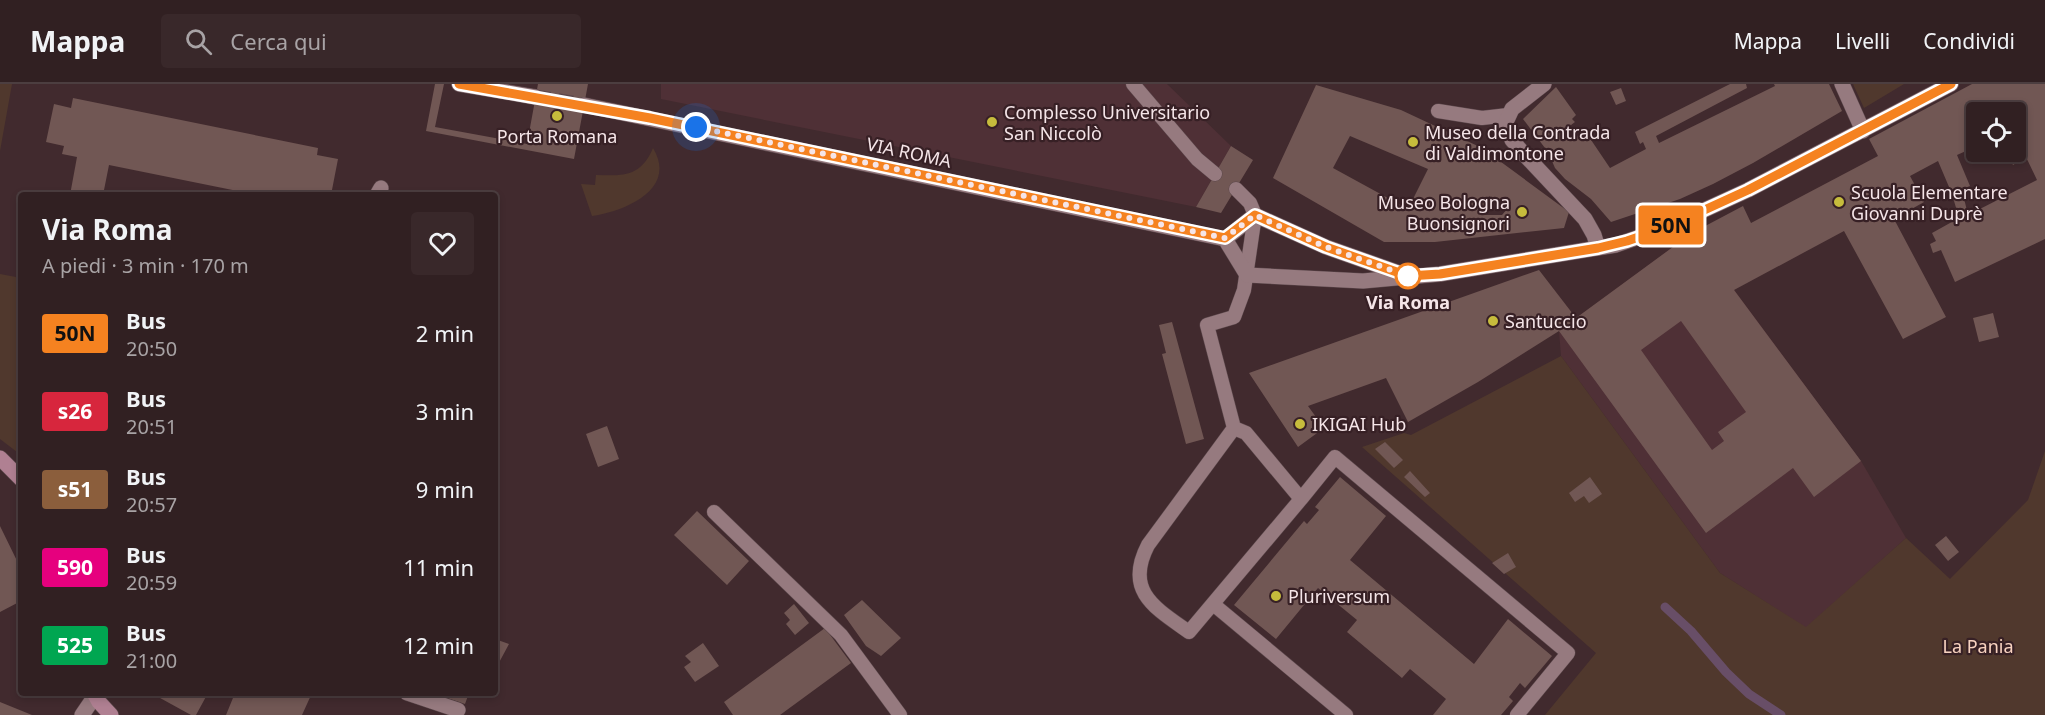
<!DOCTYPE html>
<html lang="it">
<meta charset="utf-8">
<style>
:root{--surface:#312022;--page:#39282a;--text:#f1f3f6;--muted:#a8a3a5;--line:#4c3e40}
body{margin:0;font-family:"Noto Sans",sans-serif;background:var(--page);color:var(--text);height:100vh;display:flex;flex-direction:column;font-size:22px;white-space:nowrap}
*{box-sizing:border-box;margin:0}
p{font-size:20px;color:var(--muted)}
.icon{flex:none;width:33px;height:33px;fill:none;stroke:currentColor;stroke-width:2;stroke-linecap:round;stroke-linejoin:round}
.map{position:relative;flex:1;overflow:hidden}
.side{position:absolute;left:18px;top:108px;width:480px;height:504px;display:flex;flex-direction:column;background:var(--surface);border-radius:6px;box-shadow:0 3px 9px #0003,0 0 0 2px var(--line)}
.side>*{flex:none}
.badge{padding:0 12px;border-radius:4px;font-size:21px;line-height:39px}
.fabs{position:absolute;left:1966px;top:18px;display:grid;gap:12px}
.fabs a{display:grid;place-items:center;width:60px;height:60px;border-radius:6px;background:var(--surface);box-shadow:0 3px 9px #0003,0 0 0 2px var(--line);font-size:30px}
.you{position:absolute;width:30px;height:30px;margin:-15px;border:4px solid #fff;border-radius:50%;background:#1a73e8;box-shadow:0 0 0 9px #1a73e833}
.map>.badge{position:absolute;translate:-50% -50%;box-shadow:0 0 0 3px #fff}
.round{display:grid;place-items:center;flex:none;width:63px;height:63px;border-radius:6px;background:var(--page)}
.headline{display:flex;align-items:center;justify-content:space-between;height:102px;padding:0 24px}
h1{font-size:28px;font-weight:700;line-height:45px}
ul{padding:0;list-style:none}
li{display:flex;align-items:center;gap:18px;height:78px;padding:0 24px}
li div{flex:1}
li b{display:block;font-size:22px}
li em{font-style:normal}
li .badge{min-width:66px;font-weight:700;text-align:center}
header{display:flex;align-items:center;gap:36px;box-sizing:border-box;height:84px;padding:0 30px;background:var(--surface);border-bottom:2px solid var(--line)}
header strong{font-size:28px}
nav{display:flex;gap:33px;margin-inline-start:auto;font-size:21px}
.search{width:420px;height:54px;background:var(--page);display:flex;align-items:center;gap:15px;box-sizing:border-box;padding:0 21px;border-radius:6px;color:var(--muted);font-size:22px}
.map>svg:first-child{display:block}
</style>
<header>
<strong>Mappa</strong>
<div class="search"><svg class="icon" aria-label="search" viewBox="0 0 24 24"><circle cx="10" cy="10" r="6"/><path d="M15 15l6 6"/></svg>Cerca qui</div>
<nav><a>Mappa</a><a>Livelli</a><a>Condividi</a></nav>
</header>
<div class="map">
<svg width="2045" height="631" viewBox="0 0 2045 631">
<rect width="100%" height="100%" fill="#412a2e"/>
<!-- built -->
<path fill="#4f3036" d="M 661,0 L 1167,0 L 1231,62 L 1196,123 L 661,15 Z
M 1692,149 L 1861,377 L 1906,454 L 1806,544 L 1720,489 L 1561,272 L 1559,247 Z"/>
<!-- green -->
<path fill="#50382d" d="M 0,0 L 12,0 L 0,67 Z
M 1853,0 L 1904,0 L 1864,24 Z
M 653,64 C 678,105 625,127 592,132 L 581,100 L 595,101 L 596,91 C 623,92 641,93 653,64 Z
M 0,190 L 21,194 L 21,371 L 0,355 Z
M 1561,272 L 1720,489 L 1806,543 L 1906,454 L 1950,495 L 2028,416 L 2045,367 L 2045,631 L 1545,631 L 1596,569 L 1362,363 L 1404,349 L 1411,351 Z"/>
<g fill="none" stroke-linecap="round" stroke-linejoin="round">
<!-- stream -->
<path stroke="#684e67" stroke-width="9" d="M 1665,523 L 1691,547 L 1726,588 L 1749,610 L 1781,631"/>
</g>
<!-- building -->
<path fill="#715754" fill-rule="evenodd" d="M 435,0 L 444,0 L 435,43 L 527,60 L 538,0 L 588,0 L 574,75 L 426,47 Z
M 1730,0 L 1746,0 L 1747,4 L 1656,52 L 1659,59 L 1775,2 L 1774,0 L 1829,0 L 1842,27 L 1753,79 L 1713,100 L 1680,115 L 1611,138 L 1591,115 L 1565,95 L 1555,84 L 1548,68 L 1523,35 L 1556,3 L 1576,31 L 1572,35 L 1575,38 L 1563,47 L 1569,57 L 1585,47 L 1610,84 L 1646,65 L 1643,58 L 1640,60 L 1635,48 Z
M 1972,0 L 2045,0 L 2045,155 L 1955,198 L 1941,166 L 1933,169 L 1930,160 L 1936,157 L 1932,149 L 1959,134 L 1952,110 L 1938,77 L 1910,92 L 1924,118 L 1894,135 L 1946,233 L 1903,255 L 1844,147 L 1734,206 L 1861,377 L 1814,413 L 1793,384 L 1706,449 L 1559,247 L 1478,298 L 1408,338 L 1386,294 L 1308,322 L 1324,344 L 1298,363 L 1249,289 L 1539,186 L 1576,234 L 1692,149 L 1743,122 L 1751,139 L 1878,72 L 1869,55 ZM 1977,28 L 2016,28 L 2016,68 L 2007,68 L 2013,81 L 2026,73 L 2037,96 L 1968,131 L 1962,106 L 1970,102 L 1957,71 L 1977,62 ZM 1681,237 L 1746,328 L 1718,348 L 1724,357 L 1712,366 L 1641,266 Z
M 1316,1 L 1401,26 L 1482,64 L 1569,128 L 1564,144 L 1435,158 L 1384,158 L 1273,94 ZM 1350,52 L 1428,85 L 1408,125 L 1333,84 ZM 1489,112 L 1507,125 L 1502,131 L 1483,131 L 1481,127 Z
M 1621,4 L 1626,17 L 1616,21 L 1610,8 Z
M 73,14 L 318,64 L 317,71 L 338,75 L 331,111 L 257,111 L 109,81 L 103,111 L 70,111 L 77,73 L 62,70 L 64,62 L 46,58 L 54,20 L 71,24 Z
M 1231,62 L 1253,76 L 1221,129 L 1196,123 Z
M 1993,229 L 1999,253 L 1979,258 L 1973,234 Z
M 1172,238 L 1204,355 L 1186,360 L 1162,270 L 1166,269 L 1159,241 Z
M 607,342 L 619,375 L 598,383 L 586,350 Z
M 1385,358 L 1403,376 L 1394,384 L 1375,365 Z
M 1410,387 L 1430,409 L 1425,413 L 1404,393 Z
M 1340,393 L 1386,432 L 1350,476 L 1474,580 L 1508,535 L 1552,572 L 1525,604 L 1520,599 L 1509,613 L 1513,617 L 1501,631 L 1433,631 L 1446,615 L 1410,585 L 1402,594 L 1347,548 L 1357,536 L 1318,504 L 1276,555 L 1234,521 L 1304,437 L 1307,440 L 1319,426 L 1315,423 Z
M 1590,393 L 1602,410 L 1589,419 L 1584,412 L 1575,418 L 1569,409 Z
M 697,427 L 749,477 L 727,501 L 674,451 Z
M 0,442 L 21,485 L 21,517 L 0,528 Z
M 1946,452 L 1959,468 L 1948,477 L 1935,461 Z
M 1508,469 L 1516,483 L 1504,490 L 1492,479 Z
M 862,516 L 901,554 L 881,572 L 866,562 L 844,531 Z
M 794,520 L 809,539 L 795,551 L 786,540 L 790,536 L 784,529 Z
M 825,544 L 851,579 L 780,631 L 733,631 L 724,618 Z
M 495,555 L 509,560 L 495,586 Z
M 703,559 L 719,582 L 695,598 L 684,583 L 691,578 L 685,572 Z
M 151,609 L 208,609 L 196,631 L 191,631 Z
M 235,609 L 312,609 L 302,631 L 226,631 Z
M 432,609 L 469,609 L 465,620 Z
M 0,618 L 32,631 L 0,631 Z"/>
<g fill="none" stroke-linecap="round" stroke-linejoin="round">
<!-- minor-tunnel -->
<path stroke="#5c464a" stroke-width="15" stroke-dasharray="15 8" stroke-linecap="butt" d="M 535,13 L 584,21"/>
<defs>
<path id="service" d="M 1133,0 L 1197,75 L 1215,90
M 1438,27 L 1482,34 L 1508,31
M 1234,344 L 1246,349 L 1301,415 L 1189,548 C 1155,524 1124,507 1148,461 Z
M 1234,344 L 1207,241 L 1234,233 L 1244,206 L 1255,131 L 1250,119 L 1236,105
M 1301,415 L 1335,373 L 1568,569 L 1517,631
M 714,428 L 841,551 L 900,631
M 1213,520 L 1346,631"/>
<path id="pedestrian" d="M 377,111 L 381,104"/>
<path id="minor" d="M 459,0 L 535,13
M 1544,0 L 1512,25 L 1506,38 L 1507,45 L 1512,56 L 1523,69 L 1585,135 L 1594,151 L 1598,164
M 1842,0 L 1863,47
M 584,21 L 1225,155 L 1247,191 L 1363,197 L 1440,190 L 1616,161 L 1665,144 L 1748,106 L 1951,0
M 1225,155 L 1255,131 L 1326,163 L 1405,191
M 407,609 L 458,626
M 82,631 L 97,609"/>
<path id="secondary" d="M 0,374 L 21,395
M 94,609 L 99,618 L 111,631"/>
</defs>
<!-- service casing -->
<use href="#service" stroke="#5d494d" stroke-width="15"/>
<!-- pedestrian casing -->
<use href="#pedestrian" stroke="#5d494d" stroke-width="16"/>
<!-- minor casing -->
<use href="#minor" stroke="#5d494d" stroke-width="16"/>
<!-- secondary casing -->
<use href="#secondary" stroke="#5d494d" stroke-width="16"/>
<!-- service -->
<use href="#service" stroke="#967a7f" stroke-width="14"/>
<!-- pedestrian -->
<use href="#pedestrian" stroke="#967a7f" stroke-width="15"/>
<!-- minor -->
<use href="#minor" stroke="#967a7f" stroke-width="15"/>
<!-- secondary -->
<use href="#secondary" stroke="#b08092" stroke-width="15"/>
</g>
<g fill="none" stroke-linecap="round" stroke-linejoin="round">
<defs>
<path id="line" d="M 459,0 L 650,34 L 1225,154 L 1255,131 L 1326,163 L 1408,192 L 1440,190 L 1598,164 L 1627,157 L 1665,144 L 1748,106 L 1951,0"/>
</defs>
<!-- line casing -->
<use href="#line" stroke="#fff" stroke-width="14"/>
<!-- line -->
<use href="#line" stroke="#f58220" stroke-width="9"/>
<!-- walk -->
<path stroke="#f5e5e8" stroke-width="6" stroke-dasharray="0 10.8" d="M 696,43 L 1225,154 L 1255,131 L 1326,163 L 1408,192"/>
</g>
<!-- markers -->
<g fill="#c6bc3c" stroke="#372025" stroke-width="2">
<circle cx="557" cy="32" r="6"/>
<circle cx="992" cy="38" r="6"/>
<circle cx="1413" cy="58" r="6"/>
<circle cx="1839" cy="118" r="6"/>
<circle cx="1522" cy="128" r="6"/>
<circle cx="1493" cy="237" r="6"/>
<circle cx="1300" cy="340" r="6"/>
<circle cx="1276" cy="512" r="6"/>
</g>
<circle fill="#fff" stroke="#f58220" stroke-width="3" cx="1408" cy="192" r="12"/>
<g text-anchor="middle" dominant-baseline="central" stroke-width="4.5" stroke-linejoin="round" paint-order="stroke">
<!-- poi labels -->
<g font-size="18" fill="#f5e5e8" stroke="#372025" text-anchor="start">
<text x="1004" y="28">Complesso Universitario<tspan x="1004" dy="21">San Niccolò</tspan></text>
<text x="1425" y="48">Museo della Contrada<tspan x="1425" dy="21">di Valdimontone</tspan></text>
<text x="557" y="52" text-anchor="middle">Porta Romana</text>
<text x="1851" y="108">Scuola Elementare<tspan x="1851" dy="21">Giovanni Duprè</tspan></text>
<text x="1510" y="118" text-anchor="end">Museo Bologna<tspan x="1510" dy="21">Buonsignori</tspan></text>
<text x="1505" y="237">Santuccio</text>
<text x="1312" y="340">IKIGAI Hub</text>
<text x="1288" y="512">Pluriversum</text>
</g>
<!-- street labels -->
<g font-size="18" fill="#f5e5e8" stroke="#372025">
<text transform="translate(909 68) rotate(12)">VIA ROMA</text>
</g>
<!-- stop labels -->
<g font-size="18" font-weight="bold" fill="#f5e5e8" stroke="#372025">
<text x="1408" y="218">Via Roma</text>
</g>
<!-- park labels -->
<g font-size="18" fill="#f8d2c0" stroke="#372025">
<text x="1978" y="562">La Pania</text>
</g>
</g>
</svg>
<div class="fabs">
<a><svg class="icon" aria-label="locate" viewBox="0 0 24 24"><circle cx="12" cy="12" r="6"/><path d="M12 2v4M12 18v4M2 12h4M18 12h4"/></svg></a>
</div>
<div class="you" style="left:696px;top:43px"></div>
<b class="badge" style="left:1671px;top:141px;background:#f58220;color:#111">50N</b>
<section class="side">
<div class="headline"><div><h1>Via Roma</h1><p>A piedi · 3 min · 170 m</p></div><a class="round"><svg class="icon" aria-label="heart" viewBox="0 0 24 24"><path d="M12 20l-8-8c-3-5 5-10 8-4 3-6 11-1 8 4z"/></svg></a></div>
<ul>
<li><span class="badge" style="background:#f58220;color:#111">50N</span><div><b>Bus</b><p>20:50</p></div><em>2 min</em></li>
<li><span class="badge" style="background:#d7263d;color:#fff">s26</span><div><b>Bus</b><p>20:51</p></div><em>3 min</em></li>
<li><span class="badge" style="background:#8b5e3c;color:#fff">s51</span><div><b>Bus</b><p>20:57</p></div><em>9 min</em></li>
<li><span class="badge" style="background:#e6007e;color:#fff">590</span><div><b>Bus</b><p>20:59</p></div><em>11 min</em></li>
<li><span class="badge" style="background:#00a651;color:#fff">525</span><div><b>Bus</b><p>21:00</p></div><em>12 min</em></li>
</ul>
</section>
</div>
